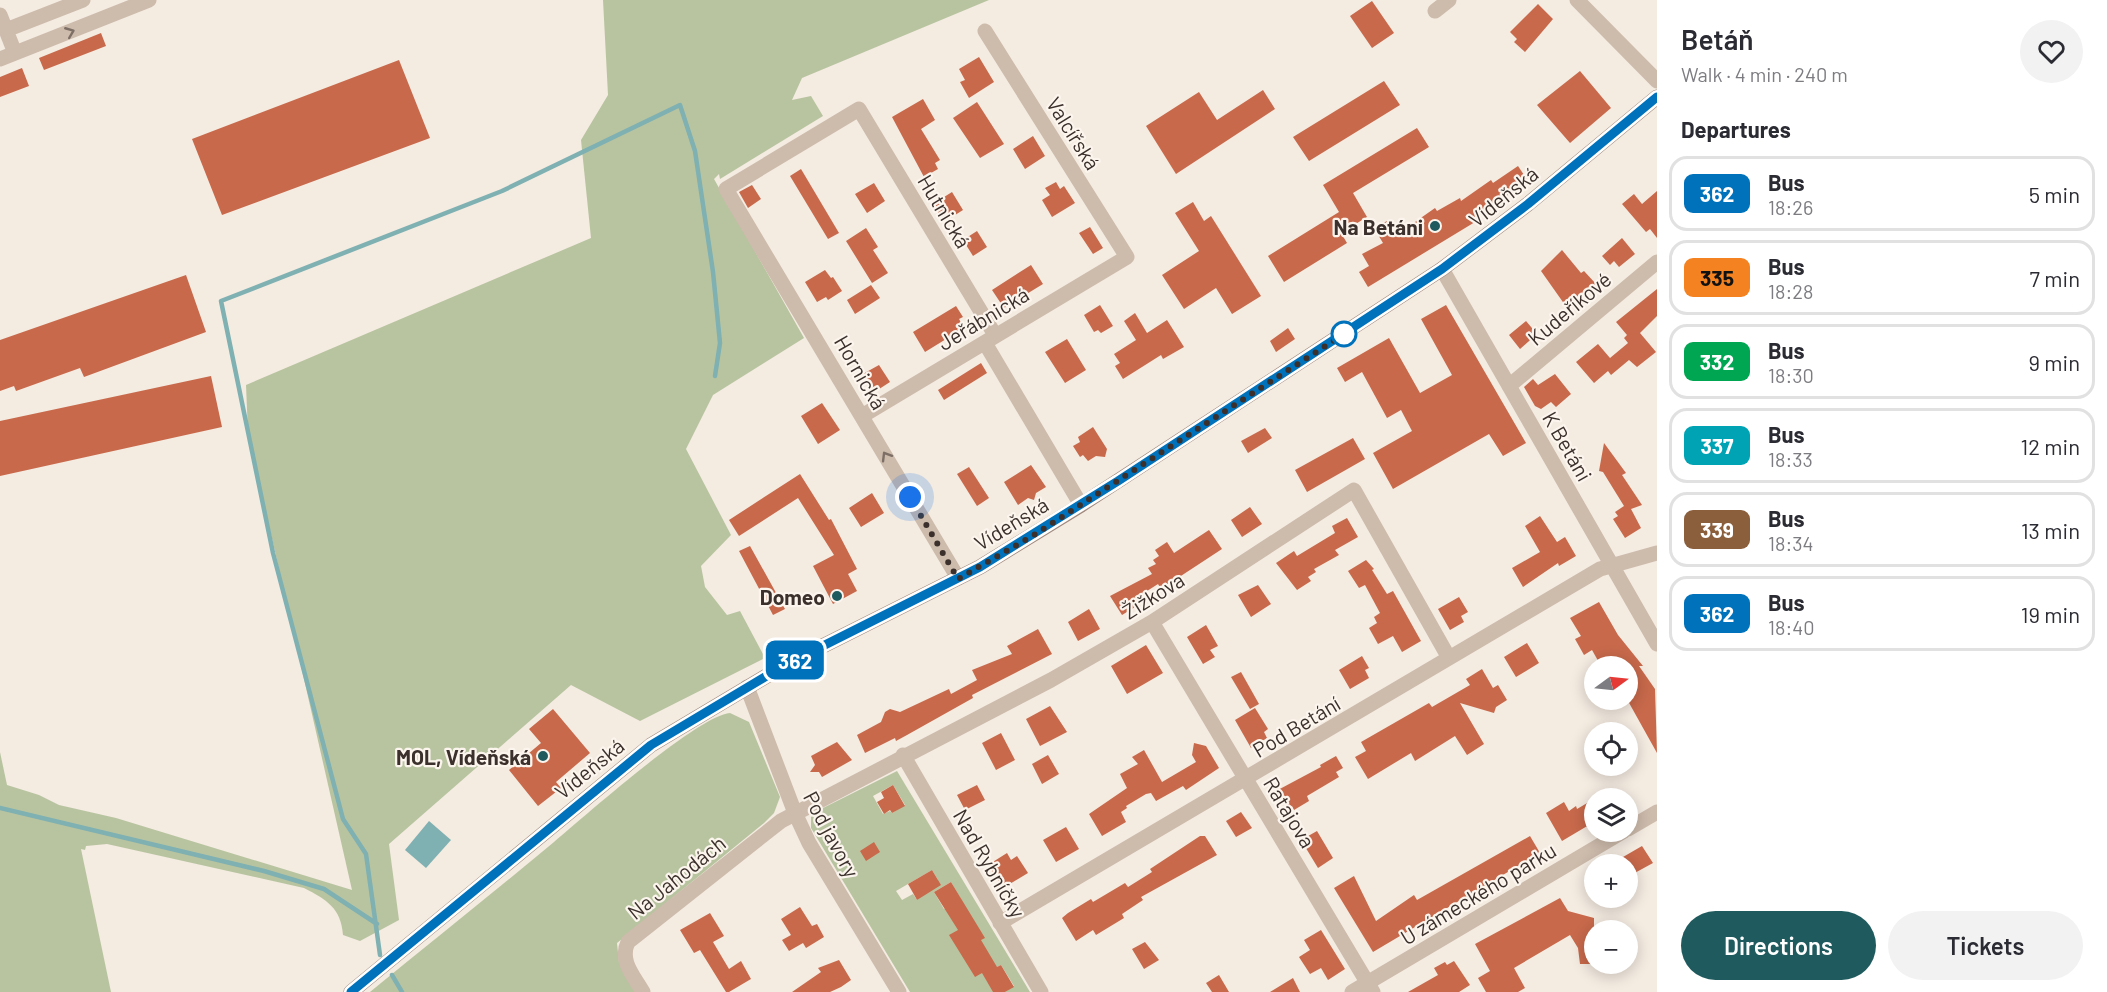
<!DOCTYPE html>
<meta charset="utf-8">
<style>
:root{--surface:#fff;--page:#f2f2f3;--text:#2b2b33;--muted:#7c7c81;--line:#e1e1e2;--accent:#1f5a5e}
body{margin:0;font-family:Barlow,sans-serif;background:var(--page);color:var(--text);height:100vh;display:flex;flex-direction:column;font-size:22px;white-space:nowrap}
*{box-sizing:border-box;margin:0}
p{font-size:20px;color:var(--muted)}
.icon{flex:none;width:33px;height:33px;fill:none;stroke:currentColor;stroke-width:2;stroke-linecap:round;stroke-linejoin:round}
.map{position:relative;flex:1;overflow:hidden}
.drawer{display:flex;flex-direction:column;background:var(--surface);width:450px}
.drawer>*{flex:none}
.badge{padding:0 12px;border-radius:9px;font-size:21px;line-height:39px}
.needle{width:39px;rotate:75deg}
.buttons{position:absolute;left:1584px;top:656px;display:grid;gap:12px}
.buttons a{display:grid;place-items:center;width:54px;height:54px;border-radius:50%;background:var(--surface);box-shadow:0 3px 15px #0003;font-size:30px}
.you{position:absolute;width:30px;height:30px;margin:-15px;border:4px solid #fff;border-radius:50%;background:#1a73e8;box-shadow:0 0 0 9px #1a73e833}
.map>.badge{position:absolute;translate:-50% -50%;box-shadow:0 0 0 3px #fff}
h2{padding:0 24px;font-size:22px;line-height:54px}
.round{display:grid;place-items:center;flex:none;width:63px;height:63px;border-radius:32px;background:var(--page)}
.headline{display:flex;align-items:center;justify-content:space-between;height:102px;padding:0 24px}
h1{font-size:28px;font-weight:600;line-height:45px}
.primary-button{display:flex;gap:12px;margin-top:auto;padding:12px 24px}
.primary-button a{flex:1;height:69px;border-radius:36px;background:var(--accent);color:#fff;font-size:24px;font-weight:600;line-height:69px;text-align:center}
.primary-button a+a{background:var(--page);color:var(--text)}
ul{padding:0;list-style:none}
li{display:flex;align-items:center;gap:18px;height:75px;margin:0 12px 9px;padding:0 12px;border:3px solid var(--line);border-radius:18px}
li div{flex:1}
li b{display:block;font-size:22px}
li em{font-style:normal}
li .badge{min-width:66px;font-weight:700;text-align:center}
main{display:flex;flex:1;min-height:0}
.map>svg:first-child{display:block}
</style>
<main>
<div class="map">
<svg width="1657" height="992" viewBox="0 0 1657 992">
<rect width="100%" height="100%" fill="#f4ebe1"/>
<!-- green -->
<path fill="#b8c4a0" fill-rule="evenodd" d="M 603,0 L 989,0 L 802,78 L 792,100 L 811,96 L 823,116 L 720,179 L 719,174 L 714,179 L 804,338 L 713,395 L 686,449 L 731,535 L 701,566 L 705,587 L 727,615 L 740,611 L 765,658 L 640,721 L 571,685 L 389,844 L 399,920 L 360,941 L 343,935 C 341,908 327,900 304,888 L 107,844 L 86,846 L 85,850 L 81,849 L 111,992 L 0,992 L 0,752 L 7,785 L 39,795 L 59,805 L 116,818 L 352,890 L 248,433 L 246,385 L 591,238 L 581,140 L 608,95 Z
M 730,713 L 749,722 L 780,797 L 774,813 L 764,823 L 617,943 L 619,962 L 637,992 L 370,992 C 431,942 493,893 554,842 C 585,816 697,716 730,713 Z
M 897,771 L 1030,992 L 1005,992 L 1014,986 L 1001,965 L 994,969 L 993,992 L 910,992 L 811,828 L 811,817 L 819,810 ZM 893,785 L 905,805 L 892,813 L 890,811 L 883,814 L 873,796 ZM 932,870 L 938,880 L 917,900 L 913,894 L 902,900 L 896,891 ZM 951,882 L 961,899 L 944,909 L 934,892 Z"/>
<!-- water -->
<path fill="#7fb0b2" d="M 429,821 L 451,840 L 426,868 L 405,850 Z"/>
<g fill="none" stroke-linecap="round" stroke-linejoin="round">
<!-- stream -->
<path stroke="#7fb0b2" stroke-width="4.5" d="M 0,808 L 264,871 L 324,889 L 377,924
M 380,955 L 366,854 L 343,819 L 273,553 L 221,301 L 502,191 L 680,105 L 695,151 L 713,272 L 720,343 L 715,376
M 392,975 L 402,992"/>
</g>
<!-- building -->
<path fill="#c8694b" d="M 1372,1 L 1394,33 L 1372,48 L 1350,16 Z
M 1538,4 L 1553,19 L 1525,52 L 1514,42 L 1517,39 L 1510,32 Z
M 101,33 L 106,46 L 44,70 L 39,58 Z
M 979,57 L 994,82 L 969,98 L 960,82 L 965,80 L 959,69 Z
M 399,60 L 430,138 L 222,215 L 192,139 Z
M 22,68 L 29,86 L 0,97 L 0,77 Z
M 1580,71 L 1611,108 L 1570,143 L 1537,105 Z
M 1384,81 L 1400,105 L 1309,161 L 1293,137 Z
M 1263,90 L 1275,109 L 1176,174 L 1146,126 L 1199,92 L 1217,120 Z
M 923,99 L 935,120 L 921,129 L 940,160 L 935,163 L 938,169 L 924,177 L 892,117 Z
M 977,102 L 1004,144 L 980,158 L 953,118 Z
M 1417,128 L 1429,147 L 1353,193 L 1367,217 L 1341,233 L 1347,243 L 1284,282 L 1268,256 L 1339,212 L 1323,185 Z
M 1033,136 L 1045,156 L 1025,169 L 1013,149 Z
M 1518,166 L 1528,181 L 1473,220 L 1475,222 L 1368,287 L 1359,272 L 1369,266 L 1362,254 L 1383,243 L 1374,228 L 1387,221 L 1395,236 L 1435,208 L 1437,211 L 1460,198 L 1461,201 L 1491,180 L 1493,183 Z
M 801,169 L 839,233 L 828,239 L 790,176 Z
M 1056,182 L 1060,189 L 1064,186 L 1075,203 L 1052,217 L 1042,200 L 1050,195 L 1045,188 Z
M 874,183 L 885,201 L 867,213 L 855,194 Z
M 752,185 L 761,199 L 748,208 L 739,192 Z
M 1657,191 L 1657,238 L 1650,229 L 1646,232 L 1622,204 L 1634,194 L 1642,204 Z
M 952,192 L 963,210 L 944,222 L 933,204 Z
M 1193,202 L 1204,221 L 1211,216 L 1261,296 L 1232,314 L 1216,288 L 1184,309 L 1162,275 L 1199,251 L 1175,213 Z
M 1090,227 L 1103,248 L 1093,254 L 1079,233 Z
M 866,228 L 878,247 L 873,250 L 888,273 L 872,283 L 846,241 Z
M 977,231 L 987,247 L 973,256 L 963,240 Z
M 1622,238 L 1635,254 L 1619,267 L 1614,261 L 1610,265 L 1602,256 Z
M 1562,250 L 1581,273 L 1584,271 L 1596,284 L 1565,305 L 1541,271 Z
M 1031,265 L 1043,284 L 1004,308 L 992,290 Z
M 825,270 L 831,278 L 833,277 L 842,291 L 828,300 L 826,297 L 817,302 L 805,282 Z
M 186,275 L 206,332 L 84,377 L 80,368 L 16,391 L 14,386 L 0,391 L 0,340 Z
M 871,285 L 880,298 L 855,314 L 847,300 Z
M 1657,289 L 1657,316 L 1640,333 L 1656,352 L 1637,367 L 1629,360 L 1611,375 L 1608,371 L 1594,383 L 1576,362 L 1598,344 L 1610,358 L 1628,343 L 1624,338 L 1627,335 L 1616,322 Z
M 1100,305 L 1113,326 L 1101,333 L 1098,330 L 1094,332 L 1084,315 Z
M 1446,305 L 1526,443 L 1503,456 L 1489,434 L 1393,489 L 1373,453 L 1412,431 L 1401,410 L 1387,418 L 1362,372 L 1345,382 L 1337,368 L 1389,338 L 1420,393 L 1452,375 L 1421,319 Z
M 956,306 L 963,317 L 959,319 L 964,328 L 925,352 L 913,332 Z
M 1135,313 L 1147,333 L 1167,320 L 1184,347 L 1163,359 L 1161,355 L 1123,379 L 1115,366 L 1120,363 L 1114,354 L 1136,340 L 1124,321 Z
M 1526,321 L 1537,334 L 1520,349 L 1509,335 Z
M 1288,328 L 1295,339 L 1276,352 L 1270,341 Z
M 1067,339 L 1086,370 L 1065,383 L 1045,352 Z
M 981,363 L 987,373 L 944,400 L 938,390 Z
M 879,365 L 890,382 L 873,393 L 861,375 Z
M 1555,374 L 1571,394 L 1556,407 L 1551,402 L 1541,409 L 1535,406 L 1524,387 L 1533,379 L 1538,385 Z
M 211,376 L 222,427 L 0,476 L 0,421 Z
M 822,403 L 840,430 L 818,444 L 801,416 Z
M 1093,427 L 1107,449 L 1105,457 L 1096,456 L 1088,461 L 1083,455 L 1080,457 L 1073,446 L 1080,442 L 1078,437 Z
M 1265,428 L 1272,438 L 1248,453 L 1241,441 Z
M 1353,438 L 1365,459 L 1307,492 L 1295,470 Z
M 1604,443 L 1626,473 L 1622,475 L 1642,505 L 1631,509 L 1641,528 L 1625,538 L 1613,519 L 1618,516 L 1615,512 L 1624,506 L 1603,472 L 1599,471 Z
M 1031,465 L 1046,487 L 1036,493 L 1034,500 L 1028,498 L 1018,505 L 1004,482 Z
M 969,467 L 989,498 L 977,506 L 957,474 Z
M 800,474 L 829,520 L 831,519 L 857,569 L 848,574 L 857,591 L 833,604 L 813,566 L 834,555 L 798,498 L 739,536 L 729,520 Z
M 872,493 L 884,513 L 861,527 L 849,508 Z
M 1250,507 L 1262,524 L 1242,537 L 1231,520 Z
M 1540,516 L 1557,542 L 1565,537 L 1576,556 L 1559,566 L 1558,563 L 1523,587 L 1512,568 L 1540,552 L 1525,526 Z
M 1347,518 L 1358,537 L 1335,550 L 1339,555 L 1314,569 L 1316,572 L 1308,577 L 1311,581 L 1297,590 L 1276,563 L 1294,551 L 1297,556 L 1335,533 L 1332,526 Z
M 1209,530 L 1222,549 L 1161,589 L 1158,584 L 1136,598 L 1140,604 L 1122,615 L 1110,596 L 1152,574 L 1148,568 L 1156,564 L 1153,560 L 1159,556 L 1155,550 L 1167,542 L 1174,553 Z
M 750,546 L 785,609 L 773,615 L 739,551 Z
M 1366,560 L 1374,569 L 1372,570 L 1387,594 L 1393,591 L 1421,641 L 1402,652 L 1393,636 L 1378,644 L 1369,628 L 1377,623 L 1374,617 L 1380,613 L 1365,585 L 1359,588 L 1348,571 Z
M 1258,585 L 1271,604 L 1251,617 L 1238,595 Z
M 1459,597 L 1468,612 L 1461,616 L 1464,622 L 1450,630 L 1438,609 Z
M 1599,602 L 1618,635 L 1643,666 L 1639,666 L 1655,689 L 1657,753 L 1628,701 L 1628,666 L 1601,666 L 1592,650 L 1584,655 L 1575,639 L 1581,636 L 1570,618 Z
M 1089,609 L 1100,629 L 1078,641 L 1068,622 Z
M 1206,625 L 1218,646 L 1210,650 L 1215,657 L 1203,664 L 1187,637 Z
M 1038,629 L 1052,654 L 972,695 L 973,698 L 907,735 L 896,741 L 895,738 L 865,753 L 857,735 L 881,722 L 885,712 L 890,709 L 900,712 L 949,689 L 951,694 L 977,680 L 972,670 L 1012,654 L 1007,646 Z
M 1527,643 L 1539,663 L 1516,677 L 1504,657 Z
M 1146,645 L 1163,673 L 1127,694 L 1111,666 Z
M 1362,656 L 1369,668 L 1365,670 L 1369,678 L 1350,689 L 1339,670 Z
M 1482,669 L 1493,688 L 1498,685 L 1507,700 L 1496,707 L 1494,713 L 1460,703 L 1484,744 L 1467,755 L 1455,736 L 1415,761 L 1411,753 L 1368,779 L 1355,757 L 1366,751 L 1361,742 L 1429,703 L 1432,707 L 1470,685 L 1466,679 Z
M 1241,672 L 1259,704 L 1250,709 L 1231,677 Z
M 1050,706 L 1067,732 L 1040,746 L 1026,719 Z
M 1255,708 L 1268,729 L 1264,732 L 1267,738 L 1251,748 L 1235,720 Z
M 553,709 L 590,753 L 556,782 L 561,788 L 538,806 L 509,770 L 541,743 L 529,729 Z
M 1001,733 L 1015,760 L 996,770 L 982,743 Z
M 837,742 L 852,760 L 822,777 L 819,772 L 810,772 L 815,765 L 811,756 Z
M 1194,743 L 1206,746 L 1219,768 L 1186,790 L 1183,786 L 1156,801 L 1151,793 L 1146,794 L 1126,806 L 1127,808 L 1121,812 L 1126,822 L 1102,836 L 1089,814 L 1127,788 L 1120,774 L 1138,764 L 1132,757 L 1144,750 L 1162,782 L 1196,762 L 1192,755 Z
M 1048,755 L 1059,774 L 1042,784 L 1032,764 Z
M 1336,756 L 1343,768 L 1336,772 L 1339,777 L 1307,796 L 1309,801 L 1294,810 L 1292,806 L 1287,809 L 1276,791 L 1321,767 L 1320,765 Z
M 893,785 L 905,806 L 892,813 L 890,810 L 884,814 L 877,802 L 884,798 L 881,792 Z
M 977,785 L 985,800 L 965,810 L 957,795 Z
M 1594,799 L 1594,822 L 1562,841 L 1546,813 L 1564,802 L 1569,811 L 1576,806 L 1577,809 Z
M 1241,812 L 1252,828 L 1236,837 L 1226,821 Z
M 1066,827 L 1079,849 L 1056,862 L 1043,840 Z
M 1317,831 L 1333,858 L 1318,868 L 1301,840 Z
M 1200,836 L 1205,836 L 1217,855 L 1141,897 L 1143,900 L 1122,914 L 1124,918 L 1096,935 L 1093,930 L 1076,941 L 1062,918 L 1068,913 L 1091,899 L 1093,902 L 1125,883 L 1128,887 L 1152,872 L 1150,869 Z
M 1530,836 L 1540,853 L 1373,952 L 1334,888 L 1354,876 L 1376,921 L 1414,895 L 1417,900 Z
M 874,842 L 880,852 L 866,861 L 860,851 Z
M 1642,846 L 1653,863 L 1631,875 L 1623,857 Z
M 1007,853 L 1011,860 L 1017,856 L 1028,873 L 1003,888 L 988,865 Z
M 932,870 L 941,885 L 917,900 L 908,884 Z
M 951,882 L 985,938 L 981,940 L 997,967 L 1001,965 L 1014,987 L 1005,992 L 993,992 L 982,973 L 975,977 L 949,935 L 958,930 L 934,892 Z
M 1560,898 L 1568,911 L 1594,918 L 1594,964 L 1580,964 L 1578,948 L 1570,935 L 1514,968 L 1525,988 L 1518,992 L 1486,992 L 1478,978 L 1490,971 L 1475,944 Z
M 800,907 L 812,926 L 817,924 L 824,937 L 806,948 L 803,943 L 789,951 L 782,940 L 791,935 L 781,919 Z
M 710,913 L 724,936 L 713,942 L 729,969 L 741,961 L 751,979 L 729,992 L 726,992 L 700,950 L 694,953 L 680,930 Z
M 1321,930 L 1345,969 L 1328,980 L 1321,968 L 1310,974 L 1299,957 L 1310,950 L 1304,940 Z
M 1145,942 L 1159,960 L 1144,969 L 1132,949 Z
M 839,960 L 851,980 L 841,987 L 830,992 L 792,992 L 821,972 L 818,968 Z
M 1454,961 L 1470,985 L 1459,992 L 1408,992 L 1438,975 L 1434,968 L 1445,962 L 1447,965 Z
M 1219,975 L 1229,992 L 1212,992 L 1206,983 Z
M 1293,978 L 1300,992 L 1270,992 Z"/>
<g fill="none" stroke-linecap="round" stroke-linejoin="round">
<!-- minor -->
<path stroke="#cdbbac" stroke-width="15" d="M 1577,0 L 1657,81
M 1435,11 L 1449,0
M 0,15 L 15,53
M 6,30 L 83,0
M 0,59 L 149,0
M 1442,269 L 1657,644
M 985,343 L 1081,505
M 1509,386 L 1657,262
M 862,416 L 1127,257 L 985,31
M 958,578 L 726,189 L 859,109 L 995,335
M 1152,622 L 1373,992
M 747,687 L 795,813 L 809,843 L 899,992
M 903,755 L 1041,992
M 1628,829 L 1657,812
M 1000,923 L 1600,569 L 1657,553
M 643,992 C 634,976 619,961 628,942 L 781,821 L 1051,680 L 1152,622 L 1354,490 L 1449,658
M 1352,992 L 1624,831"/>
<!-- secondary -->
<path stroke="#a18a7d" stroke-width="15" d="M 351,992 L 651,745 L 785,665 L 980,567 L 1081,505 L 1442,269 L 1528,204 L 1657,97"/>
</g>
<!-- one-way arrows -->
<defs><path id="oneway-chevron" d="M-2-3.5L2.5 0L-2 3.5" fill="none" stroke-width="1.6" stroke-linecap="round" stroke-linejoin="round" transform="scale(1.5)"/></defs>
<g stroke="#7d6f65">
<use href="#oneway-chevron" transform="translate(70 32) rotate(-22)"/>
<use href="#oneway-chevron" transform="translate(886 456) rotate(-121)"/>
</g>
<g fill="none" stroke-linecap="round" stroke-linejoin="round">
<defs>
<path id="line" d="M 351,992 L 651,745 L 785,665 L 980,567 L 1118,481 L 1442,269 L 1528,204 L 1657,97"/>
</defs>
<!-- line casing -->
<use href="#line" stroke="#fff" stroke-width="14"/>
<!-- line -->
<use href="#line" stroke="#0072bc" stroke-width="9"/>
<!-- walk -->
<path stroke="#3b302b" stroke-width="6" stroke-dasharray="0 10.8" d="M 910,497 L 958,579 L 1034,535 L 1344,334"/>
</g>
<!-- markers -->
<g fill="#1f5a5e" stroke="#fbf5ee" stroke-width="2">
<circle cx="1435" cy="226" r="6"/>
<circle cx="837" cy="596" r="6"/>
<circle cx="543" cy="756" r="6"/>
</g>
<circle fill="#fff" stroke="#0072bc" stroke-width="3" cx="1344" cy="334" r="12"/>
<g text-anchor="middle" dominant-baseline="central" stroke-width="4.5" stroke-linejoin="round" paint-order="stroke">
<!-- street labels -->
<g font-size="21" fill="#3b302b" stroke="#fbf5ee">
<text transform="translate(1074 133) rotate(58)">Valcířská</text>
<text transform="translate(1503 196) rotate(-39)">Vídeňská</text>
<text transform="translate(945 211) rotate(59)">Hutnická</text>
<text transform="translate(1569 308) rotate(-40)">Kudeříkové</text>
<text transform="translate(983 318) rotate(-31)">Jeřábnická</text>
<text transform="translate(861 372) rotate(60)">Hornická</text>
<text transform="translate(1568 446) rotate(60)">K Betáni</text>
<text transform="translate(1011 523) rotate(-31)">Vídeňská</text>
<text transform="translate(1153 595) rotate(-32)">Žižkova</text>
<text transform="translate(1296 726) rotate(-31)">Pod Betání</text>
<text transform="translate(589 768) rotate(-39)">Vídeňská</text>
<text transform="translate(1290 812) rotate(59)">Ratajova</text>
<text transform="translate(832 834) rotate(62)">Pod javory</text>
<text transform="translate(990 863) rotate(60)">Nad Rybníčky</text>
<text transform="translate(676 877) rotate(-39)">Na Jahodách</text>
<text transform="translate(1478 893) rotate(-31)">U zámeckého parku</text>
</g>
<!-- poi labels -->
<g font-size="21" font-weight="bold" fill="#3b302b" stroke="#fbf5ee" text-anchor="end">
<text x="1423" y="226">Na Betáni</text>
<text x="825" y="596">Domeo</text>
<text x="531" y="756">MOL, Vídeňská</text>
</g>
</g>
</svg>
<div class="buttons">
<a><svg class="needle" viewBox="-14 -14 28 28"><path d="M0-13l5 13h-10z" fill="#e53935"/><path d="M0 13l5-13h-10z" fill="#7c7c81"/></svg></a>
<a><svg class="icon" aria-label="locate" viewBox="0 0 24 24"><circle cx="12" cy="12" r="6"/><path d="M12 2v4M12 18v4M2 12h4M18 12h4"/></svg></a>
<a><svg class="icon" aria-label="layers" viewBox="0 0 24 24"><path d="M12 4l9 5-9 5-9-5zM3 14l9 5 9-5"/></svg></a>
<a>+</a>
<a>−</a>
</div>
<div class="you" style="left:910px;top:497px"></div>
<b class="badge" style="left:795px;top:660px;background:#0072bc;color:#fff">362</b>
</div>
<section class="drawer">
<div class="headline"><div><h1>Betáň</h1><p>Walk · 4 min · 240 m</p></div><a class="round"><svg class="icon" aria-label="heart" viewBox="0 0 24 24"><path d="M12 20l-8-8c-3-5 5-10 8-4 3-6 11-1 8 4z"/></svg></a></div>
<h2>Departures</h2>
<ul>
<li><span class="badge" style="background:#0072bc;color:#fff">362</span><div><b>Bus</b><p>18:26</p></div><em>5 min</em></li>
<li><span class="badge" style="background:#f58220;color:#111">335</span><div><b>Bus</b><p>18:28</p></div><em>7 min</em></li>
<li><span class="badge" style="background:#00a651;color:#fff">332</span><div><b>Bus</b><p>18:30</p></div><em>9 min</em></li>
<li><span class="badge" style="background:#00a3b4;color:#fff">337</span><div><b>Bus</b><p>18:33</p></div><em>12 min</em></li>
<li><span class="badge" style="background:#8b5e3c;color:#fff">339</span><div><b>Bus</b><p>18:34</p></div><em>13 min</em></li>
<li><span class="badge" style="background:#0072bc;color:#fff">362</span><div><b>Bus</b><p>18:40</p></div><em>19 min</em></li>
</ul>
<div class="primary-button"><a>Directions</a><a>Tickets</a></div>
</section>
</main>
